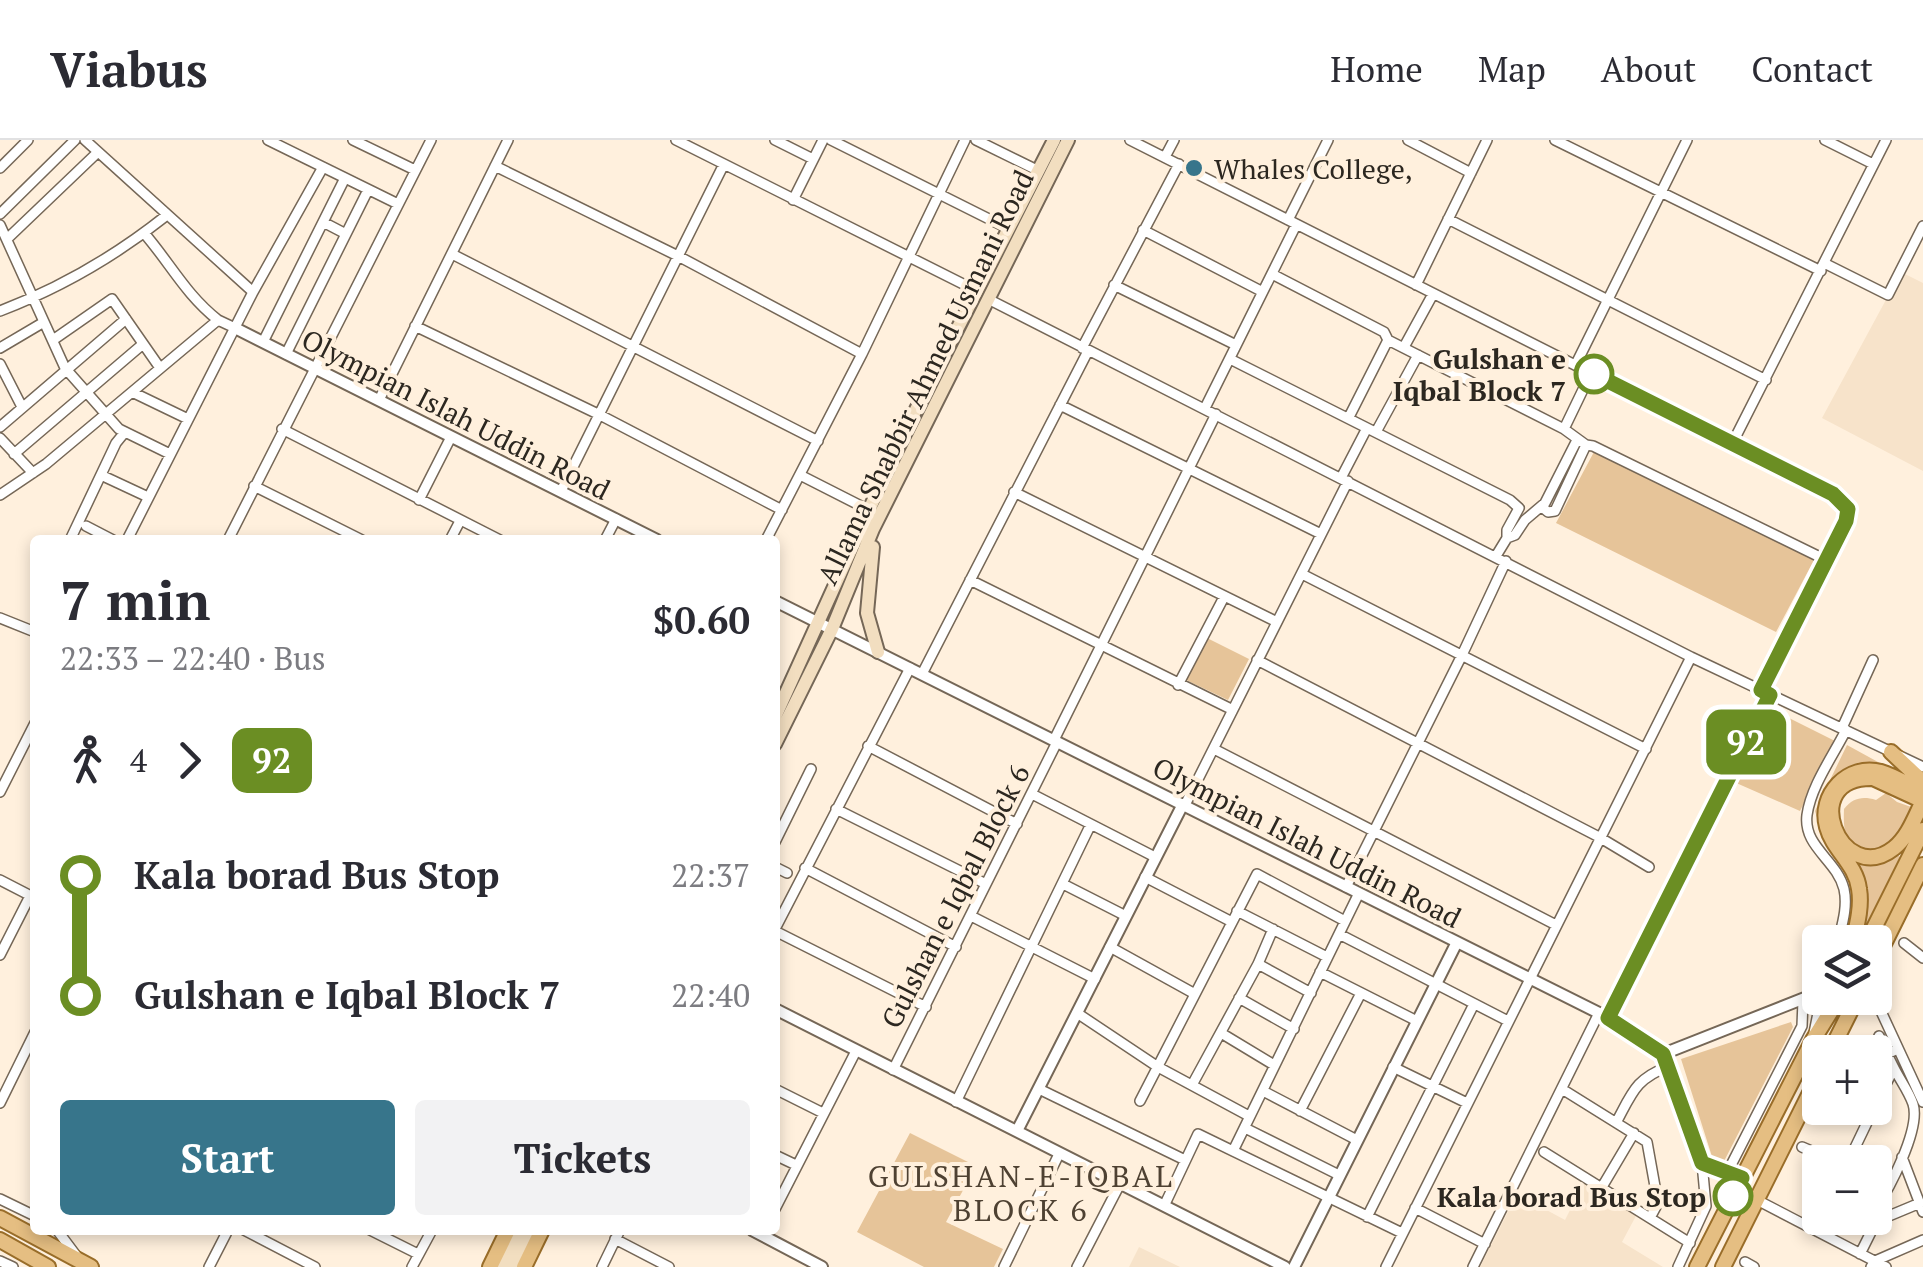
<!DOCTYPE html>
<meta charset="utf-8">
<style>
:root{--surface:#fff;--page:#f2f2f3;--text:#2b2b33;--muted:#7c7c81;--line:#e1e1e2;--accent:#37758b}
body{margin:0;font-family:"PT Serif",serif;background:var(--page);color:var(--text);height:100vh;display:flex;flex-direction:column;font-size:38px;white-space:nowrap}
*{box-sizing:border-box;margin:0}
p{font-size:32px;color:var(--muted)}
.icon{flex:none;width:55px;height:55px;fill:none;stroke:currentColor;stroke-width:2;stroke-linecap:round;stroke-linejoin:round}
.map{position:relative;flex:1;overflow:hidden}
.drawer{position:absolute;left:30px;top:395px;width:750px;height:700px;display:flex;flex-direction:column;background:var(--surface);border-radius:10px;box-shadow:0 5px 15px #0003}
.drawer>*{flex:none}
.badge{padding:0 20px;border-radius:15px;font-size:35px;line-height:65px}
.buttons{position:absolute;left:1802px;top:785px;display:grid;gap:20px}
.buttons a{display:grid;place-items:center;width:90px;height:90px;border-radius:10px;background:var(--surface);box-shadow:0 5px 15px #0003;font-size:50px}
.map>.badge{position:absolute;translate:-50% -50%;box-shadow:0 0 0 5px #fff}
.legs{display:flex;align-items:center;gap:15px;height:110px;padding:0 30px;font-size:32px}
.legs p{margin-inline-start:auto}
.overview{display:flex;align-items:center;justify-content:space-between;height:170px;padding:0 30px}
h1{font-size:55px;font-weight:800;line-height:75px}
.primary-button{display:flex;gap:20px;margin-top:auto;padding:20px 30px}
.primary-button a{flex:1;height:115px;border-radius:10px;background:var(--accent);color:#fff;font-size:40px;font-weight:800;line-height:115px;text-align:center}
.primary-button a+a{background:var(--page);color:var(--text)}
ul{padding:0 30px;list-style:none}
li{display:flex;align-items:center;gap:35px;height:120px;font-size:38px}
li i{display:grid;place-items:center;width:15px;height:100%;margin:0 12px;background:currentColor}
li i::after{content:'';width:25px;height:25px;margin:-12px;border:8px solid;border-radius:50%;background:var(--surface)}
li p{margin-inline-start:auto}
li:first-child i{background:linear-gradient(#0000 50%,currentColor 0)}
li:last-child i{background:linear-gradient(currentColor 50%,#0000 0)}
header{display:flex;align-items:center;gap:60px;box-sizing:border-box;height:140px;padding:0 50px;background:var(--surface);border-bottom:2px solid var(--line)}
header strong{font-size:48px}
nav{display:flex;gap:55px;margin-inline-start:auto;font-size:35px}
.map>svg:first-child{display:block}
</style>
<header>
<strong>Viabus</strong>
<nav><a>Home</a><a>Map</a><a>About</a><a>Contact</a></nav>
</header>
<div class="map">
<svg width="1923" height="1127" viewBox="0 0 1923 1127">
<rect width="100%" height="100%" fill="#fff0dd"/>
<!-- built -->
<path fill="#f7e3ca" d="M 1901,132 L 1923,143 L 1923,331 L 1822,278 Z
M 1584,1042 L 1637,1074 L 1622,1102 L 1663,1127 L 1480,1127 L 1517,1054 L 1565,1080 Z
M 1139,1107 L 1180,1127 L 1129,1127 Z"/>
<!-- green -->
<path fill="#e6c499" d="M 1595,310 L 1814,420 L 1776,492 L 1556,383 Z
M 1207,498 L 1249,519 L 1228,560 L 1186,540 Z
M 1769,568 L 1835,601 L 1800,671 L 1734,642 Z
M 1847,605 L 1909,639 L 1874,627 L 1819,674 L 1819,684 L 1815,671 Z
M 1886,653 L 1897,662 L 1917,669 L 1897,699 L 1869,712 C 1845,702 1843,694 1844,669 C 1853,658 1862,656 1876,660 Z
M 1898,715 L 1902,719 L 1862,802 L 1858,802 L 1854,722 L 1874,725 Z
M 1791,882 L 1793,887 L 1720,1029 L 1715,1026 L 1681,919 Z
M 910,993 L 976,1026 L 946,1082 L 1003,1109 L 994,1127 L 924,1127 L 857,1092 Z"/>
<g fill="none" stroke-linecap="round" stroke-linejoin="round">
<defs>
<path id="minor" d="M 85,0 L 253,152
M 268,0 L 398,64
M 353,0 L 415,30
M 676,0 L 977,151
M 775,0 L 813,19
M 831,0 L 1009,89
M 976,0 L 1039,31
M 1130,0 L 1840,359 L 1848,369 L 1846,381 L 1761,550
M 1408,0 L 1471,33
M 1555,0 L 1821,131
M 1825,0 L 1873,24
M 1165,17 L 1174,0
M 495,26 L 678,116 L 862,214
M 0,28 L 28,0
M 793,60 L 823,0
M 0,74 L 75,0
M 1448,79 L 1766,240
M 1288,80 L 1328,0
M 323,82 L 346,94
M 0,85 L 65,228 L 119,289 L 170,314
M 1143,90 L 1261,151
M 144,93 C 170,123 186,155 218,180
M 7,99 L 98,12
M 452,114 L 818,301
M 1824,123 L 1888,155 L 1923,86
M 1272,134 L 1384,192 L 1388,200 L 1564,289 L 1586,305 L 1593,306 L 1826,420
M 1114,145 L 1236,205
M 1416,145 L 1487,0
M 988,159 L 1691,517 L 1923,627
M 0,171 C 60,148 117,115 167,75
M 415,186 L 600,275 L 782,370
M 53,200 L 112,159 L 160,228
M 263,202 L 345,38
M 1404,207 L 1433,154
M 0,208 L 44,182
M 1082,208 L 1179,24
M 286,214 L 368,50
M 1230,219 L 1510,360 L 1519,368 L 1507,390 L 1507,398
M 0,224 L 22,267
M 1576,224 L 1687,0
M 132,252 L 188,279
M 379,260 L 508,0
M 1060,265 L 1321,394
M 1205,268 L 1296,85
M 1349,277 L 1388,200
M 0,287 L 126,179
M 282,289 L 500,400
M 1564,289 L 1591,233
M 1376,292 L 1418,215
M 0,298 L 33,333
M 1732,304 L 1886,0
M 14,314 L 143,204
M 800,335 L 867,369
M 103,336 L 148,357
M 1341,338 L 1367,288
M 254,346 L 362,400
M 561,351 L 724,24
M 1014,352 L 1277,482
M 0,355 L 46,324 L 218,180 L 235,188
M 419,360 L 451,297
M 1542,367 L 1548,372 L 1555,371 L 1586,305
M 86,386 L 113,400
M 70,400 L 116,303 L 125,292
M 127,400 L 253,152 L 323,27
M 228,400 L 431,0
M 450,400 L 460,381
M 605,400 L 616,379
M 766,400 L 862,214 L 965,0
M 1496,416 L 1507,398 L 1515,395 L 1525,380 L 1545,363 L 1577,300
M 1302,434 L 1646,609
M 970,440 L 1231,569
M 0,478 L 35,492
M 1257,520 L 1599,697 L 1649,727
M 922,534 L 1088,211
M 1178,545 L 1224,457
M 1842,588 L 1873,520
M 1054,600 L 1216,274
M 868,606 L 1017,684
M 1214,609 L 1556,785
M 0,652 L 35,583
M 1032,654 L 1155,717
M 1185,665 L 1348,341
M 836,669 L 986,744
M 775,702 L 811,629
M 775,727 L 787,733
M 805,728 L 956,807
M 1145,737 L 1232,782
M 0,740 L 33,757
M 1063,744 L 1124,775
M 1346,747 L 1462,515 L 1506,421
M 1237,771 L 1327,817
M 971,776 L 1095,839
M 775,789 L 910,528
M 775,791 L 926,867
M 1339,794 L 1508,881
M 1838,802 C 1842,785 1848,767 1844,749 C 1837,720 1803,707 1807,675 C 1811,646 1833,616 1846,590
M 1904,803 L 1923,818
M 1110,807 L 1195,854
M 0,815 L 30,756
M 1258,824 L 1311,853
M 1320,832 L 1417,881
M 1239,858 L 1294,889
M 1858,858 L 1879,867 L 1923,962
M 1077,873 L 1158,927 L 1249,976
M 1607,877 L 1770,555
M 1221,893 L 1274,925
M 1814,893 L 1821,858
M 1879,896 L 1887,914
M 1393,927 L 1467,963
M 893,930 L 1057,602
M 1192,945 L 1258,824 L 1273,789
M 775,949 L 823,973
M 1039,949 L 1185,1020
M 1562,949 L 1647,1002 L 1658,1063 L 1650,1078
M 1263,951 L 1355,999
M 1140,961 L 1257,734 L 1345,781
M 956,962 L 1090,686
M 0,963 L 35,892
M 1875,966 L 1894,928 L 1887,914 L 1898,909
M 1300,971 L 1361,853
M 1617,981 C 1633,951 1636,939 1669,926
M 1245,988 L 1339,1035
M 1802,1007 L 1837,1022
M 1233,1011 L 1359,753
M 1544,1012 L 1690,1103
M 775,1015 L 796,1025
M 1902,1017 L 1923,1072
M 1850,1018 L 1874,968
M 1727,1033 L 1802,886 L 1803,861
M 1602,1047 L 1634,993
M 0,1059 L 35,1076
M 1757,1060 L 1886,1127
M 1165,1064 L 1198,994 L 1402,1093
M 1415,1068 L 1485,1104
M 775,1069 L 856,911
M 1875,1070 C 1889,1049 1921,989 1913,964 C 1909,952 1900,940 1894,928
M 1367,1077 L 1474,864
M 1872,1083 L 1920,1063
M 57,1090 L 78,1118
M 244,1090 L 315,1127
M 370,1090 L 418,1114
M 615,1099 L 669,1127
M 1860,1114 L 1873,1088 L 1871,1080
M 0,1121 L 13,1127
M 1745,1122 L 1754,1127
M 209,1127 L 228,1090
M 412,1127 L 432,1090
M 602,1127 L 620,1090
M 1004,1127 L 1059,1014
M 1077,1127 L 1120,1044
M 1386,1127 L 1691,517
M 1473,1127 L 1599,873
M 1678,1127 L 1706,1066 L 1702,1023
M 1871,1127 L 1875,1121 L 1923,1100"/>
<path id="tertiary" d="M 235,188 L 657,400
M 775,461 L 1607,877 L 1663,914 L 1702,1023 L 1742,1038
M 775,869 L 1285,1127
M 1663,914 L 1820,852
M 1017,991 L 1183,664
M 752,1090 L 822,1127
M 1294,1127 L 1457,802"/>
<path id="secondary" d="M 873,407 L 867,473 L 878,512
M 775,577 L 904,293 L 1054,0
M 775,604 L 832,489 L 873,389 L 1068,0
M 501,1127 L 519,1090
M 511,1127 L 529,1090"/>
<path id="primary" d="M 1891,612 L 1923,642
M 1873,638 L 1923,661 C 1915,677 1908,697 1894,708 C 1841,750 1795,636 1873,638 Z
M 1853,802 C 1857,785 1862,766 1859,749 C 1856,724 1833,710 1827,687 C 1818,655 1848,623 1881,632 C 1895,636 1910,646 1923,652
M 1867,802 L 1923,690
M 1875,822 L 1923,725
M 1830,912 L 1857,858
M 0,1078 L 91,1127
M 0,1100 L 48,1127
M 490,1127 L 508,1090
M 524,1127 L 542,1090
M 1697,1127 L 1813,900 L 1839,858
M 1723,1127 L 1820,933"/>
</defs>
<!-- minor casing -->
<use href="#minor" stroke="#756757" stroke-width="12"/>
<!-- tertiary casing -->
<use href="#tertiary" stroke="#756757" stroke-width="14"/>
<!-- secondary casing -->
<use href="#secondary" stroke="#756757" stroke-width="16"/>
<!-- primary casing -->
<use href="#primary" stroke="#996d29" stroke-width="18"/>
<!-- minor -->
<use href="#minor" stroke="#fff" stroke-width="9"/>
<!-- tertiary -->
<use href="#tertiary" stroke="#fff" stroke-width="10"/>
<!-- secondary -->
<use href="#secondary" stroke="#f2dec0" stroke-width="12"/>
<!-- primary -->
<use href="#primary" stroke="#e5be82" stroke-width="14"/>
</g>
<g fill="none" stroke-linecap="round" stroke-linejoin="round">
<defs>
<path id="line-1" d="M 1594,234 L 1833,354 L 1848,369 L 1846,381 L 1761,550 L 1770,555 L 1608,878 L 1663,914 L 1702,1023 L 1742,1038 L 1733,1056"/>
</defs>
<!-- line-1 casing -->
<use href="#line-1" stroke="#fff" stroke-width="22"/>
<!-- line-1 -->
<use href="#line-1" stroke="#6b8e23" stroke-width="15"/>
</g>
<!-- markers -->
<circle fill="#37758b" stroke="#fff0dd" stroke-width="4" cx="1194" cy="28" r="10"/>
<g fill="#fff" stroke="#6b8e23" stroke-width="5">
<circle cx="1594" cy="234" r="18"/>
<circle cx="1733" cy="1056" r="18"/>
</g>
<g text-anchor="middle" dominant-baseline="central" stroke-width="8" stroke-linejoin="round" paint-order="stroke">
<!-- poi labels -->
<g font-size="28" fill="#2c2720" stroke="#fff0dd" text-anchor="start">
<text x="1214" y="28">Whales College,</text>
</g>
<!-- stop labels -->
<g font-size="28" font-weight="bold" fill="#2c2720" stroke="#fff0dd" text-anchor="end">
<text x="1566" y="218">Gulshan e<tspan x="1566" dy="32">Iqbal Block 7</tspan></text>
<text x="1706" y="1056">Kala borad Bus Stop</text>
</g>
<!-- street labels -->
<g font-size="28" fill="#2c2720" stroke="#fff0dd">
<text transform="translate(925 237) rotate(-64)">Allama Shabbir Ahmed Usmani Road</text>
<text transform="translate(456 274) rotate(27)">Olympian Islah Uddin Road</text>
<text transform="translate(1307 702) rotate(27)">Olympian Islah Uddin Road</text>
<text transform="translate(955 756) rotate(-63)">Gulshan e Iqbal Block 6</text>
</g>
<!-- neighbourhood labels -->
<g font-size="30" letter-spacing="2.5" fill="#4e4132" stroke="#fff0dd">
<text x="1021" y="1036">GULSHAN-E-IQBAL<tspan x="1021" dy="34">BLOCK 6</tspan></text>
</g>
</g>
</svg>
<div class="buttons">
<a><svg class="icon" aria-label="layers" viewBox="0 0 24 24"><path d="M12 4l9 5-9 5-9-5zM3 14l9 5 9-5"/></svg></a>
<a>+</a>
<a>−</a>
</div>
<b class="badge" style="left:1746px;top:602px;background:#6b8e23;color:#fff">92</b>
<section class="drawer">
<div class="overview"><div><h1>7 min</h1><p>22:33 – 22:40 · Bus</p></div><b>$0.60</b></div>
<div class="legs"><svg class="icon" aria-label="walk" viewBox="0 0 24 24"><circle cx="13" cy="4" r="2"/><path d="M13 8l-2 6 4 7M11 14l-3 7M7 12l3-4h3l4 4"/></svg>4<svg class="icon" aria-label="forward" viewBox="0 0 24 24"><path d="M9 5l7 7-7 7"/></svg><b class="badge" style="background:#6b8e23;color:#fff">92</b></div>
<ul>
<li><i style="color:#6b8e23"></i><b>Kala borad Bus Stop</b><p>22:37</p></li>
<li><i style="color:#6b8e23"></i><b>Gulshan e Iqbal Block 7</b><p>22:40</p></li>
</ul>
<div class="primary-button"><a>Start</a><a>Tickets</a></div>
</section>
</div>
